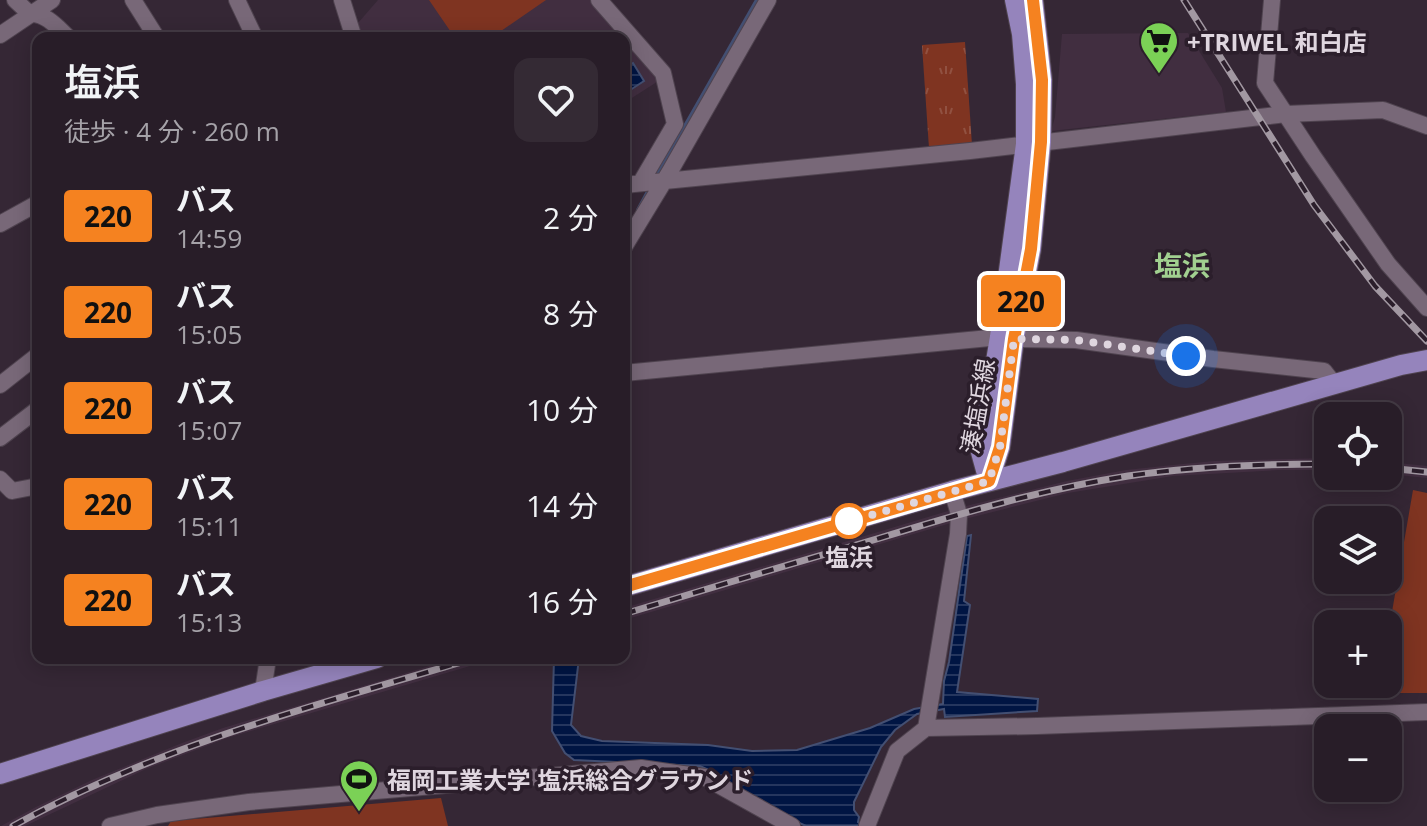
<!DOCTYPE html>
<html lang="ja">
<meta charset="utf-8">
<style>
:root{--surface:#281d28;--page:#342a34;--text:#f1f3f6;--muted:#a5a2a8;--line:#443b45}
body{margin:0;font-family:"Open Sans","Noto Sans JP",sans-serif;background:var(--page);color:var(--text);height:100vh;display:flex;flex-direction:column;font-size:30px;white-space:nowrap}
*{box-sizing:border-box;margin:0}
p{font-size:26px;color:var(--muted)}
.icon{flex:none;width:44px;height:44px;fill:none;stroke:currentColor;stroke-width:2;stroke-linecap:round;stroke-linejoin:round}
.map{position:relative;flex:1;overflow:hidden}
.side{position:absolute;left:32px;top:32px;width:598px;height:632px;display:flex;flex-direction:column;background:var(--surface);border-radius:16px;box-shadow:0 4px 20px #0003,0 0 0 2px var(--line)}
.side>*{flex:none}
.badge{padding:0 16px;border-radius:6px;font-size:28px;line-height:52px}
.buttons{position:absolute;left:1314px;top:402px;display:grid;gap:16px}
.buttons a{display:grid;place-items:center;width:88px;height:88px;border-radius:16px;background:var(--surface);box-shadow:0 4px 20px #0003,0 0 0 2px var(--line);font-size:40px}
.you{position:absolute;width:40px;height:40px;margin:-20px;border:6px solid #fff;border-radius:50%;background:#1a73e8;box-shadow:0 0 0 12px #1a73e833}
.map>.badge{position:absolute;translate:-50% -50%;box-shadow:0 0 0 4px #fff}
.round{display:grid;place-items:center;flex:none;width:84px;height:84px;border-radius:16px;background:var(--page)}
.head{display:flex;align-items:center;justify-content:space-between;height:136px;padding:0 32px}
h1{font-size:38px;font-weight:600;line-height:60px}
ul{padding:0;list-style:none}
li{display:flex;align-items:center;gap:24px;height:96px;padding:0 32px}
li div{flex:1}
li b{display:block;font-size:30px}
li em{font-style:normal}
li .badge{min-width:88px;font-weight:700;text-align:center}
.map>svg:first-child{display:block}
</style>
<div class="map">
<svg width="1427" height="826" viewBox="0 0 1427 826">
<defs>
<pattern id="grass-tufts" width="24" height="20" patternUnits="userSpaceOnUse" patternTransform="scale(2)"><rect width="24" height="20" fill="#7f3421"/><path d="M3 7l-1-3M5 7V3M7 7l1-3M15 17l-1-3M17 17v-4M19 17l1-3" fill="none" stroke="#915141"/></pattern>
<pattern id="water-rules" width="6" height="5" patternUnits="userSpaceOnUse" patternTransform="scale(2)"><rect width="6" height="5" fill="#001543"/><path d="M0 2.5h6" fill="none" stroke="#25365e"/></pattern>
</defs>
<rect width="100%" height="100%" fill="#352735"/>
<!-- built -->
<path fill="#412e40" d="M 378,0 L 595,0 L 660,80 L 624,103 L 624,38 L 356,38 L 358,23 Z
M 1188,33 L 1222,88 L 1226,112 L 1051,131 L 1055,117 L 1062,34 Z
M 1328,458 L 1328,470 L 1279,470 L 1173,476 L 1068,493 L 961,520 L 624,620 L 624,608 L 958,508 L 1067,481 L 1126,470 L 1173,465 L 1214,461 Z
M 1388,462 L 1427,466 L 1427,478 L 1388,474 Z
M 456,658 L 497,658 L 227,738 L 146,769 L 25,826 L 1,826 L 36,807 L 92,780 L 182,743 L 223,728 Z"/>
<!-- grass -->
<path fill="url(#grass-tufts)" d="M 965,42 L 972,145 L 929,148 L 922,45 Z"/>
<!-- garden -->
<path fill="#7f3421" d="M 429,0 L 546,0 L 491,38 L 455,38 Z
M 1413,490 L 1427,493 L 1427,693 L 1378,693 L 1379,684 L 1388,684 L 1388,635 Z
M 441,798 L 448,826 L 168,826 L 171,821 Z"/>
<!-- water -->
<path fill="url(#water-rules)" stroke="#434f72" stroke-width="2" d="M 633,63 L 644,81 L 624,94 L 624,68 Z
M 971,535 L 964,601 L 970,605 L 957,692 L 1038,699 L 1037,711 L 945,717 L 944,709 L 917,714 L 895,730 L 881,747 L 854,802 L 854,810 L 859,817 L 858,822 L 863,826 L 806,826 L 775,812 L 715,773 L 700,766 L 574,760 L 565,753 L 552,731 L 554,658 L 579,658 L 571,725 L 581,736 L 602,741 L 708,745 L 752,751 L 797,750 L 870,728 L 914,709 L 943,704 L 944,681 L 949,662 L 967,536 Z"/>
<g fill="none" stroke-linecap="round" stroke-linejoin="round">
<!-- stream -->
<path stroke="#434f72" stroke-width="4" d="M 657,175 L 757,0
M 638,210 L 651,186"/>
<defs>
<path id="minor" d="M 15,0 L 30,14 C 46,13 58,28 69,38
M 133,0 L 157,38
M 237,0 L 255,38
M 342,0 L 353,35 L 348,38
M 599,0 L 663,73 L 675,124 L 641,182
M 1272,0 L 1265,83 L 1313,156 L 1388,264 L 1427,308
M 0,35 L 52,0
M 624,185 L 970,151 L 1286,114 L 1383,110 L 1427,126
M 0,224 L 38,203
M 624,247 L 669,173 L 768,0
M 1014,339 L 1076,340 L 1213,359 L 1324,371 L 1335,385
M 624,373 L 1000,337
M 0,385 L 38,355
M 0,438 L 38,409
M 0,479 L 12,491 L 38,486
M 263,691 L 268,658
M 926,728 L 958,534 L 959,514 L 952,491
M 110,826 L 157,815 L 249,802 L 641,768 L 704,777 L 792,826
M 867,826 L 897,751 L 926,728 L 1037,726 L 1427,712"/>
<path id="major" d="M 989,481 L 1000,447 L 1014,339 L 1031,249 L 1041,142 L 1042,80 L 1033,0
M 989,481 L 981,452 L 1000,337 L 1026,144 L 1026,84 L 1022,34 L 1015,0
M 624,587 L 952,491 L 1063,462 L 1401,365 L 1427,360
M 0,774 L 263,691 L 377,658"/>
</defs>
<!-- minor casing -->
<use href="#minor" stroke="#4f434f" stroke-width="18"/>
<!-- major casing -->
<use href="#major" stroke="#4f434f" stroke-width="22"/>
<!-- minor -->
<use href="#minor" stroke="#786878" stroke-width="16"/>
<!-- major -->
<use href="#major" stroke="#9584bc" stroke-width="20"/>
<defs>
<path id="rail" d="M 1184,0 L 1314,205 L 1375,286 L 1427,341
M 1388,468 L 1427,472
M 624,614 C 709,588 795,563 880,538 C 962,513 1044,489 1128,476 C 1194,466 1261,464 1328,464
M 13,826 C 158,746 318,704 476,658"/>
</defs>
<!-- rail casing -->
<use href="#rail" stroke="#a298a2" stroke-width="7"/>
<!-- rail -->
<use href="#rail" stroke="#2b1e2b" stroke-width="4" stroke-dasharray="12" stroke-linecap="butt"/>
</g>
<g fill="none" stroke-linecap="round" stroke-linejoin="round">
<defs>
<path id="line" d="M 624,587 L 989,481 L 1000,447 L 1014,339 L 1031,249 L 1041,142 L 1042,80 L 1033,0"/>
</defs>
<!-- line casing -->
<use href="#line" stroke="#fff" stroke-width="18"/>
<!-- line -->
<use href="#line" stroke="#f58220" stroke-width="12"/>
<!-- walk -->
<path stroke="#dfd6df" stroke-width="8" stroke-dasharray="0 14.4" d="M 849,521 L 840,524 L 989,481 L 1000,447 L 1014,339 L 1076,340 L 1186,356"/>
</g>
<!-- icons -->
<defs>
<symbol id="supermarket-pin" viewBox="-11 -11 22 30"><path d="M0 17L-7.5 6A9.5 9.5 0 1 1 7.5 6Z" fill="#7bd156" stroke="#2b1e2b"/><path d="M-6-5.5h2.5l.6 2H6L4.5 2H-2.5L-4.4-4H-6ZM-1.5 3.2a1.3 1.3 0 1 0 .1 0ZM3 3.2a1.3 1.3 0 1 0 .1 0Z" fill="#111"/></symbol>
<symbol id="stadium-pin" viewBox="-11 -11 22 30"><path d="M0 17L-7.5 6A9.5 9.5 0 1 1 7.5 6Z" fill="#7bd156" stroke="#2b1e2b"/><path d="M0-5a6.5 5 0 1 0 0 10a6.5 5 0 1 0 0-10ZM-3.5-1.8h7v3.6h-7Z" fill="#111"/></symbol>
</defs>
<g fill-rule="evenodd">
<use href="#supermarket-pin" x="1137" y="19" width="44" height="60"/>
<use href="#stadium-pin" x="337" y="757" width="44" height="60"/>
</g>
<!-- markers -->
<circle fill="#fff" stroke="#f58220" stroke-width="4" cx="849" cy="521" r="16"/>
<g text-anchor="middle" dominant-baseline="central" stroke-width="7" stroke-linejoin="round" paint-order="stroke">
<!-- poi labels -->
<g font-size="24" font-weight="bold" fill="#dfd6df" stroke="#2b1e2b" text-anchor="start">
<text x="1187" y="41">+TRIWEL 和白店</text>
<text x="387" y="779">福岡工業大学 塩浜総合グラウンド</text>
</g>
<!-- street labels -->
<g font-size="24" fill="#dfd6df" stroke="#2b1e2b">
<text transform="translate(977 406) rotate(-80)">湊塩浜線</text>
</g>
<!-- stop labels -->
<g font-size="24" font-weight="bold" fill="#dfd6df" stroke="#2b1e2b">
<text x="849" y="556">塩浜</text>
</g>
<!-- quarter labels -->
<g font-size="28" font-weight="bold" fill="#a1d090" stroke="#2b1e2b">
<text x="1182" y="265">塩浜</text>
</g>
</g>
</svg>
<div class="buttons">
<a><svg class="icon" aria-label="locate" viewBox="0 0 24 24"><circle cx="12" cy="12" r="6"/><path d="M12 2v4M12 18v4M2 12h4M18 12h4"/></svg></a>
<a><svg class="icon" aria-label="layers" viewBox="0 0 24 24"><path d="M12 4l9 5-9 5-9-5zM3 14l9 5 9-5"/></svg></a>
<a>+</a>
<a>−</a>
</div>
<div class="you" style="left:1186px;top:356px"></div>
<b class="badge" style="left:1021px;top:301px;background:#f58220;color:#111">220</b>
<section class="side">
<div class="head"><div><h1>塩浜</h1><p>徒歩 · 4 分 · 260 m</p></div><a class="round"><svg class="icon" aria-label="heart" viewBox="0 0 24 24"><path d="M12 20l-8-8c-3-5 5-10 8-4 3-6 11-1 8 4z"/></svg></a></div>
<ul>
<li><span class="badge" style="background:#f58220;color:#111">220</span><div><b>バス</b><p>14:59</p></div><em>2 分</em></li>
<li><span class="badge" style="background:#f58220;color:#111">220</span><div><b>バス</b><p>15:05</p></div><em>8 分</em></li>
<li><span class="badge" style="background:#f58220;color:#111">220</span><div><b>バス</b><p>15:07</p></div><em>10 分</em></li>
<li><span class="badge" style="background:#f58220;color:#111">220</span><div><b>バス</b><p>15:11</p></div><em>14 分</em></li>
<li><span class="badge" style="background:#f58220;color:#111">220</span><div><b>バス</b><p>15:13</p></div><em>16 分</em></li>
</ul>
</section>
</div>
